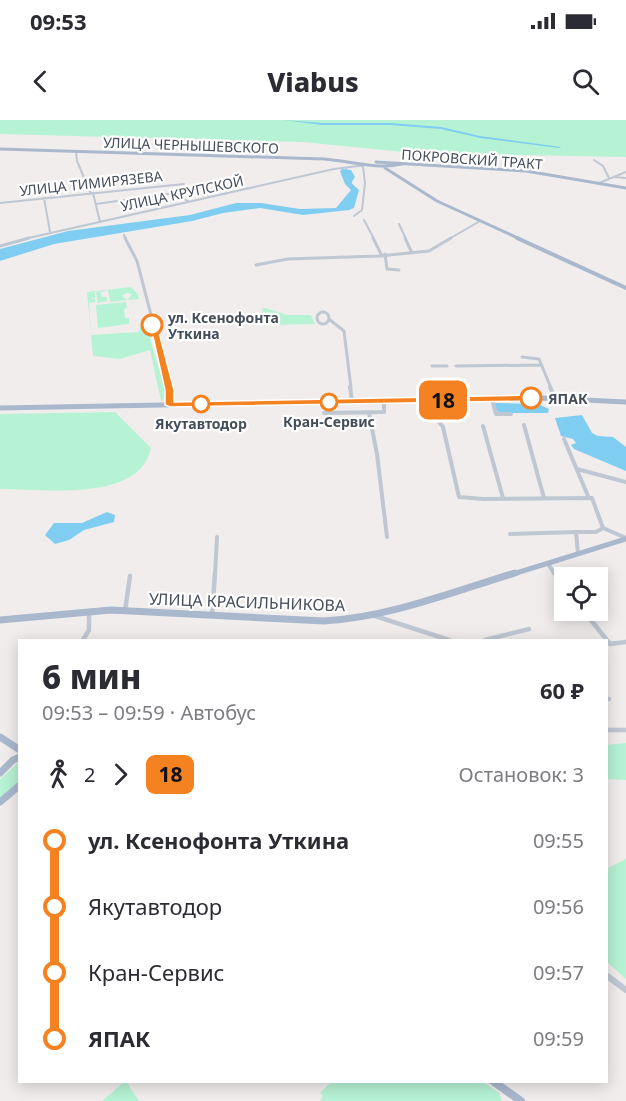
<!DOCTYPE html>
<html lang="ru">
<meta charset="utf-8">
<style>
:root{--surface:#fff;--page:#f7f7f7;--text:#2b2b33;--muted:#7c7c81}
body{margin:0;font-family:"Noto Sans",sans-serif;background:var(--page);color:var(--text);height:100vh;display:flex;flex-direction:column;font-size:22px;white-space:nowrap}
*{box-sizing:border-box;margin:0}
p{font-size:20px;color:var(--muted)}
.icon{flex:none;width:33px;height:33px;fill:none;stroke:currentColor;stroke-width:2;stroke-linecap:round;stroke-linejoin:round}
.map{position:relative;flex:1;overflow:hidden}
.details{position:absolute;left:18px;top:519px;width:590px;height:444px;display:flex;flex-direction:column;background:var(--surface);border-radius:0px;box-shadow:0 3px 15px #0003}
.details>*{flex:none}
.badge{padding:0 12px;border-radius:9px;font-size:21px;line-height:39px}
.tools{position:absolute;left:554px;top:447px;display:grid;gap:12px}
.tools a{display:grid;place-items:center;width:54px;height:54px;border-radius:0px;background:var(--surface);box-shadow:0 3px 15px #0003;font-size:30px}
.map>.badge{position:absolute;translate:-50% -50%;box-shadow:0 0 0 3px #fff}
.legs{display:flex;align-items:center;gap:9px;height:66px;padding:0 24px;font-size:20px}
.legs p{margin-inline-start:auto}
.headline{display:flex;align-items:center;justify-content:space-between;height:102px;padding:0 24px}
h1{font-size:33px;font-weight:800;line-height:45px}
ul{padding:0 24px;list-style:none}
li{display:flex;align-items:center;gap:21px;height:66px;font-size:22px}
li i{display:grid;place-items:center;width:9px;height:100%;margin:0 8px;background:currentColor}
li i::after{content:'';width:15px;height:15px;margin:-8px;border:4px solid;border-radius:50%;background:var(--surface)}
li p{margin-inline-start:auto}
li:first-child i{background:linear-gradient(#0000 50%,currentColor 0)}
li:last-child i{background:linear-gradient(currentColor 50%,#0000 0)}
.status{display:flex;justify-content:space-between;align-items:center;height:42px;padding:0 30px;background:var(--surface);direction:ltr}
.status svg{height:16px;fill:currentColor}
header{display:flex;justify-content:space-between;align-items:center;height:78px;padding:0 24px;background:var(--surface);font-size:27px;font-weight:800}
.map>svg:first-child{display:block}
</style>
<div class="status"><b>09:53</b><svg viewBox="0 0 49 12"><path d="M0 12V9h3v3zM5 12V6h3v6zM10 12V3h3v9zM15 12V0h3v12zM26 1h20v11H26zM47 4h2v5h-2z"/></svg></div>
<header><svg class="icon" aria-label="back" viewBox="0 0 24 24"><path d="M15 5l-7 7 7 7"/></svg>Viabus<svg class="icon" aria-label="search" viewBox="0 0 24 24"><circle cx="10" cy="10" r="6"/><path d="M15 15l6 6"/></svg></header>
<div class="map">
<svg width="626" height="981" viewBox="0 0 626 981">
<rect width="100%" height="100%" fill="#f0edec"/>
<!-- green -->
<path fill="#b6f2d4" d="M 0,0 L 626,0 L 626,37 L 413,33 L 303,22 L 0,14 Z
M 131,167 L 138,174 L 139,179 L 128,180 L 132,174 L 126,173 L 122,176 L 127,180 L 110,182 L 108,170 L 100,172 L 102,177 L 107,177 L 107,181 L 98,183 L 96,173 L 99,172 L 95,172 L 95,178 L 91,179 L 95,179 L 95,182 L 89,183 L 91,215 L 139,212 L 140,206 L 149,205 L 151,222 L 166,273 L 163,281 L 161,281 L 150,230 L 120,239 L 93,236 L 87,172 Z
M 126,182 L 127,188 L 124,189 L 125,198 L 129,198 L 129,204 L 98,208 L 96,185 Z
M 265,188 L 287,195 L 311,195 L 315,204 L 266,205 L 262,189 Z
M 115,292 L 151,328 C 140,383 42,369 0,369 L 0,294 Z
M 626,623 L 626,660 L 606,659 L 606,625 Z
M 19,642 L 19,661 L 0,678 L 0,659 Z
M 626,739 L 626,859 L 606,841 L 606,749 Z
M 331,962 L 483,962 L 499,973 L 502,981 L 320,981 L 323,976 L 320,973 Z
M 123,963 L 127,963 L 139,981 L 102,981 Z"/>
<!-- water -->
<path fill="#80cdf2" d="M 342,49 L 351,50 L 355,57 L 351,63 L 359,70 L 354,88 L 349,90 L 303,95 L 260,88 L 223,93 L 192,101 L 54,124 L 0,141 L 0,129 L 68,111 L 190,95 L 236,83 L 261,83 L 300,89 L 336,88 L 351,70 L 345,64 L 340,51 Z
M 494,283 L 538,284 L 549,289 L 548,293 L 500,293 L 495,289 Z
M 582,295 L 592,313 L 598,316 L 613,317 L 626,327 L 626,351 L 574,329 L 571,325 L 576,323 L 573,319 L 561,316 L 555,298 Z
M 107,392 L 115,395 L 114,402 L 84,410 L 69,420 L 55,424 L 45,415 L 54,403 L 82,403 Z"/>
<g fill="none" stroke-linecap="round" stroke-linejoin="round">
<!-- canal -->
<path stroke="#80cdf2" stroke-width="2" d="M 346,49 L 354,71"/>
<!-- river -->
<path fill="#80cdf2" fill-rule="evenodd" d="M 283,0 L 322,3 L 390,3 L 441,7 L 480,16 L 561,27 L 559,28 L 480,18 L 441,9 L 390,5 L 322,5 Z"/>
<!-- minor-far4 -->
<path stroke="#bfc7d3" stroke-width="2" d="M 76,31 L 77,41 L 91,74
M 594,40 L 603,46 L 609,58
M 615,57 L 626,58
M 599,63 L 626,52
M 93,73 L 100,102
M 44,78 L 50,112
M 0,83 L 184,64
M 96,84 L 175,73 L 189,82
M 354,96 L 362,90 L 365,63 L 363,46
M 364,100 L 374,119
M 399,104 L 406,119
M 124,115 L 126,119
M 24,119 L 334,49 L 366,45
M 449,119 L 480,101"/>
<!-- minor-far3 -->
<path stroke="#bfc7d3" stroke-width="3" d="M 125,118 L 137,141 L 170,268
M 373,118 L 382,136
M 405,118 L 412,133
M 0,126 L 29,118
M 385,134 L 387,149 L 399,150
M 256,145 L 288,139 L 379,136 L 429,131 L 451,118
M317 198a6 6 0 1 1 12 0a6 6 0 1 1-12 0Z
M 330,200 L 344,211 L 351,268
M 522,237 L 539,239 L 551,268
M 432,246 L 447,246
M 456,246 L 542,245"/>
<!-- minor-far2 -->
<path stroke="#bfc7d3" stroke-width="4" d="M 169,267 L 170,285
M 350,267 L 352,281
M 550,267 L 555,278
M 492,279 L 496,294 L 511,294
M 433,280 L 433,294 L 443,307 L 459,377 L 483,379 L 592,378 L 603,408 L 596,412 L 576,412 L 578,434
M 324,293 L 384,292 L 384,281
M 369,293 L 377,334 L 387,417
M 524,305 L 544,378
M 483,306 L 503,378
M 564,319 L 588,376
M 577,349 L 626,362
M 603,408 L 626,418
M 510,414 L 576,412
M 547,443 L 556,455
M 215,455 L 217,417"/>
<!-- minor-far1 -->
<path stroke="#bfc7d3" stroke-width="4.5" d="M 554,453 L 564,466
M 583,490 L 610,524 L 626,522
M 125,491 L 130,456
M 212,495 L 215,453
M 375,496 L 449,520
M 83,520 L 89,510 L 89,491
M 485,520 L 529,509
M 606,579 L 609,579
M 606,610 L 626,610"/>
<!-- minor -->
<path stroke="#bfc7d3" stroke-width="6" d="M 606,855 L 626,870"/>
<!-- major-far4 -->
<path stroke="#aab8ce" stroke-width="3" d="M 0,29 L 324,39 C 350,41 377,50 402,44
M 376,42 L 526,51 L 626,68
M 385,48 L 437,81 L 520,119"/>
<!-- major-far3 -->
<path stroke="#aab8ce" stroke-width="4" d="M 517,118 L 626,168"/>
<!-- major-far2 -->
<path stroke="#aab8ce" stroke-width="5" d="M 0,288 L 543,278 L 626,282
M 510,455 L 626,419"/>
<!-- major-far1 -->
<path stroke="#aab8ce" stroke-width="7" d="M 0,500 L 111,490 L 324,501 C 390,497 452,472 515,453
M 0,617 L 20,630
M 0,653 L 13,640 L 20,637
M 0,682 L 20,665"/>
<!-- major -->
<path stroke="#aab8ce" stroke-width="8" d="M 494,962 L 521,981"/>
</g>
<!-- line-1 -->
<path fill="#f58220" stroke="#fff" stroke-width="1.5" d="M 150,203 L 157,205 L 174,270 L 174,282 L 531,275 L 536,278 L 531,281 L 170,287 L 165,285 L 165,270 Z"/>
<!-- markers -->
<g fill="#fff" stroke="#f58220" stroke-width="3">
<circle cx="152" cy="205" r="10"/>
<circle cx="531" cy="278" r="10"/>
<circle cx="329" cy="282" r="8"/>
<circle cx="201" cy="284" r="8"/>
</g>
<g text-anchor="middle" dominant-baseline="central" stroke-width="4.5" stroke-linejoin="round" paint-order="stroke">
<!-- far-street labels -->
<g font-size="14" fill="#444d5b" stroke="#fff">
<text transform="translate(191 25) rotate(2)">УЛИЦА ЧЕРНЫШЕВСКОГО</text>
<text transform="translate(472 39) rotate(4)">ПОКРОВСКИЙ ТРАКТ</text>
<text transform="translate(91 63) rotate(-6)">УЛИЦА ТИМИРЯЗЕВА</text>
<text transform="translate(182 73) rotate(-12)">УЛИЦА КРУПСКОЙ</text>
</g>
<!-- far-stop labels -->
<g font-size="14" font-weight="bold" fill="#444d5b" stroke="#fff" text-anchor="start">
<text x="168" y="197">ул. Ксенофонта<tspan x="168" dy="16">Уткина</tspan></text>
<text x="548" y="278">ЯПАК</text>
<text x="329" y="301" text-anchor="middle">Кран-Сервис</text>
<text x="201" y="303" text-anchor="middle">Якутавтодор</text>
</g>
<!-- street labels -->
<g font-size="16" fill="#444d5b" stroke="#fff">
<text transform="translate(247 482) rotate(2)">УЛИЦА КРАСИЛЬНИКОВА</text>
</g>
</g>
</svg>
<div class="tools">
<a><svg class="icon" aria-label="locate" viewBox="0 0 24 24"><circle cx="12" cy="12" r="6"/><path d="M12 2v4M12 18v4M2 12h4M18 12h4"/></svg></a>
</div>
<b class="badge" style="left:443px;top:280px;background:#f58220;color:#111">18</b>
<section class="details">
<div class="headline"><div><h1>6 мин</h1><p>09:53 – 09:59 · Автобус</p></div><b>60 ₽</b></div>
<div class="legs"><svg class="icon" aria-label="walk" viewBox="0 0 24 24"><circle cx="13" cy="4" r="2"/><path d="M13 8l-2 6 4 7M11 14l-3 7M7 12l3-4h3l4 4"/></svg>2<svg class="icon" aria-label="forward" viewBox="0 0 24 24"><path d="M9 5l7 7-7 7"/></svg><b class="badge" style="background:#f58220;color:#111">18</b><p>Остановок: 3</p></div>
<ul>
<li><i style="color:#f58220"></i><b>ул. Ксенофонта Уткина</b><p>09:55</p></li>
<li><i style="color:#f58220"></i><span>Якутавтодор</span><p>09:56</p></li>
<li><i style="color:#f58220"></i><span>Кран-Сервис</span><p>09:57</p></li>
<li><i style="color:#f58220"></i><b>ЯПАК</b><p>09:59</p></li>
</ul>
</section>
</div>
